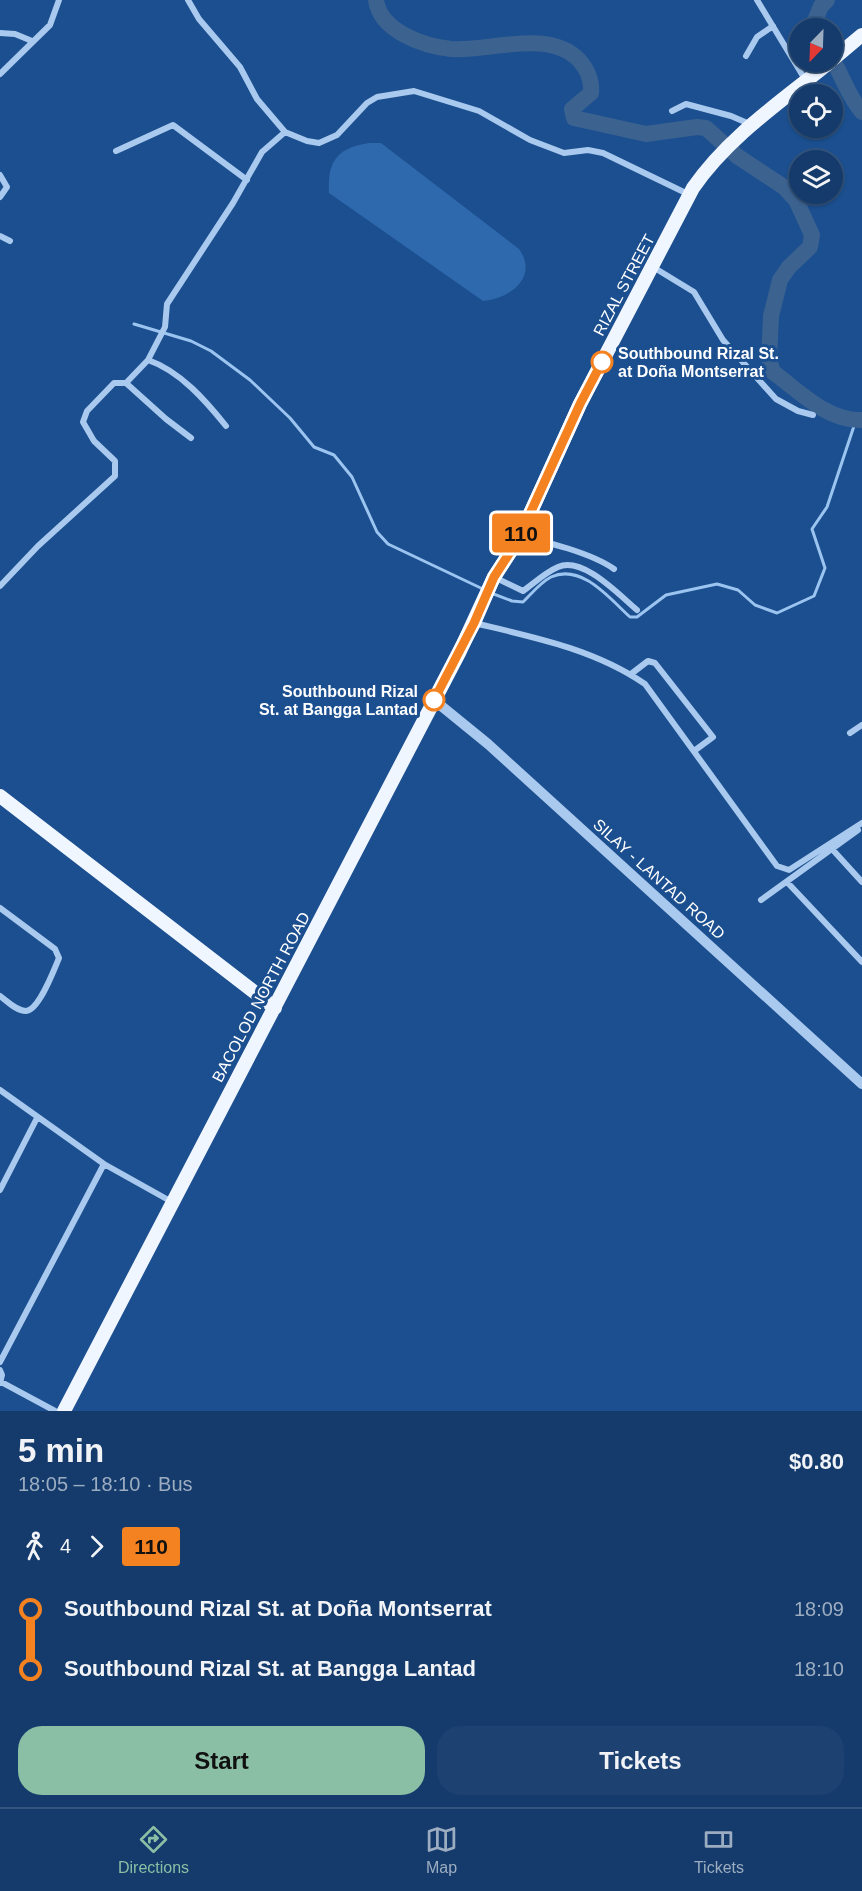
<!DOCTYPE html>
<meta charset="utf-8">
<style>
:root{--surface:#143b6b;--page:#1d4271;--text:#f1f3f6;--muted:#9dadc1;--line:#33557e;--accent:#8abfa5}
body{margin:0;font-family:Helvetica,sans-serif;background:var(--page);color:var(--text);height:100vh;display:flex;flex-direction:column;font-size:22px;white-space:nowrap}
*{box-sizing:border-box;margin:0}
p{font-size:20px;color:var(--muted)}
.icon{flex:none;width:33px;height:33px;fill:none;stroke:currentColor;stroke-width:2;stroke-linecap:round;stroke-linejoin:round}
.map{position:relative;height:1411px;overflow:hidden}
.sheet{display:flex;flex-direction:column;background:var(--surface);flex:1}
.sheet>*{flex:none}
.badge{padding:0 12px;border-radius:4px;font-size:21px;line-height:39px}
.needle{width:39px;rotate:203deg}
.fabs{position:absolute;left:789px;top:18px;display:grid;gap:12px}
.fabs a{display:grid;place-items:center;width:54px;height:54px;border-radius:50%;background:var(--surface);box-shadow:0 2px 4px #0004,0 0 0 2px var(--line);font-size:30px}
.map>.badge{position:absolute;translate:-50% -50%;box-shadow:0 0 0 3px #fff}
.legs{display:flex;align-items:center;gap:9px;height:66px;padding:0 18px;font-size:20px}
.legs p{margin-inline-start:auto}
.summary{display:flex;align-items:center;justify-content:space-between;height:102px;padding:0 18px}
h1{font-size:33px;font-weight:800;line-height:45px}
.button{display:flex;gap:12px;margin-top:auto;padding:12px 18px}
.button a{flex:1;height:69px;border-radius:24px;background:var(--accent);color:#111;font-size:24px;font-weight:800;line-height:69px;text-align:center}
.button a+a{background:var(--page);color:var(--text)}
ul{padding:0 18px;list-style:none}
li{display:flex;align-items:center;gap:21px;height:60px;font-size:22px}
li i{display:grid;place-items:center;width:9px;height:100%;margin:0 8px;background:currentColor}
li i::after{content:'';width:15px;height:15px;margin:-8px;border:4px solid;border-radius:50%;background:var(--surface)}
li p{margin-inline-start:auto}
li:first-child i{background:linear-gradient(#0000 50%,currentColor 0)}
li:last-child i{background:linear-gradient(currentColor 50%,#0000 0)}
.dock{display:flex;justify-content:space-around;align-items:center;height:84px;border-top:2px solid var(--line);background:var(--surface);font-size:16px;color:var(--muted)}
.dock a{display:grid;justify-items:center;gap:3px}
.dock .active{color:var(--accent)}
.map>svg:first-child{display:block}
</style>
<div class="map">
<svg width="862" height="1411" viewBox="0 0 862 1411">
<rect width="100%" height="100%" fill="#1b4f8f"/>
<!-- green -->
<path fill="#2e69ad" d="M 369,143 L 381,143 L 519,249 C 539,277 510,299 483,301 L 329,193 C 327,160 338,148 369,143 Z"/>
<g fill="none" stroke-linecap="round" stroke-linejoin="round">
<!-- stream -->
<path stroke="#9cc4f0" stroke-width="3" d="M 134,324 L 191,341 L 211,351 L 250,380 L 290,418 L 314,447 L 334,455 L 352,477 L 377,532 L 388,544 L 485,590
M 491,593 L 512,601 L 523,602 C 531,594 541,582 551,577 C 582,563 610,599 630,617 L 637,617 L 666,595 L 717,584 L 738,590 L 755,605 L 777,613 L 814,596 L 825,568 L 812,529 L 827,507 L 856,420"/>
<!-- river -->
<path stroke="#3c6290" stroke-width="16" d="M 376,0 C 380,31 423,46 451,49 C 489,52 548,28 579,60 C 588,70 592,80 591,93 L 572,109 L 574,118 L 646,134 L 697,127 L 706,128 L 737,156 L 784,187 L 796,200 L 812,235 L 810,247 L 789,267 L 780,280 L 771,316 L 769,359 L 773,372 C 800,392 827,421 862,420
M 816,28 L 814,23 L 821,6 L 827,0
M 832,59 C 843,77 848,96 862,112"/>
<!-- minor -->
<path stroke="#a9c9ee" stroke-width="6" d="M 188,0 L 199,19 L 240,67 L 257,99 L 285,132 L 307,141 L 319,143 L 337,135 L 367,103 L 377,97 L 414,91 L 479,111 L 530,140 L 564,153 L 588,150 L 603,153 L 690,195
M 757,0 L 806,81
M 0,33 L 15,34 L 32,41
M 746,56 L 757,37 L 773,26
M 0,74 L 50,25 L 59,0
M 672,111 L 686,104 L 731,116 L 752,125
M 116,151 L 173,125 L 247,180
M 0,175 L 7,187 L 0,197
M 0,236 L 10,241
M 653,267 L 694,292 L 723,340 L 776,399 L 798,411 L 813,415
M 148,360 L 165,327 L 167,304 L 233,203 L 262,152 L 285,132
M 126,383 L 166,419 L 191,438
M 519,540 C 541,537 596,556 614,569
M 494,577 L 523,591 C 534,583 546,572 558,567 C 583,556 619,595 637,610
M 0,586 L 38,546 L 115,476 L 115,461 L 94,441 L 83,422 L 87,411 L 114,383 L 126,383 L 148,360 C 180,371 206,401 226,426
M 474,623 C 533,637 594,649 645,684 L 777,866 L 789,870 L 862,823
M 631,674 L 648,661 L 655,663 L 713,737 L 694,751
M 850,733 L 862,725
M 832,849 L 862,882
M 787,882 L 862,962
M 761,900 L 858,830
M 0,908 L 55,949 L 59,958 C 54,970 39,1010 26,1011 C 16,1011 7,1001 0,996
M 0,1090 L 104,1164 L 172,1202
M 0,1190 L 37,1118
M 0,1362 L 104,1164
M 0,1370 L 2,1375 L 0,1383
M 1,1382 L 55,1411"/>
<!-- tertiary -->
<path stroke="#a9c9ee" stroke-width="10" d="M 434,700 L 488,744 L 862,1084"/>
<!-- primary -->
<path stroke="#f0f6ff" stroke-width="14" d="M 832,60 L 862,35
M 0,796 L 275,1008
M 64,1411 L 459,653 L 494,577 L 518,540 L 580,404 L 693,188 C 728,137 783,100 830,62"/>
</g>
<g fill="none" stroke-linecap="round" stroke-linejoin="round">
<defs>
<path id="line-1" d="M 434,700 L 474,623 L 494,577 L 518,540 L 580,404 L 602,362"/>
</defs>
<!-- line-1 casing -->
<use href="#line-1" stroke="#fff" stroke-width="14"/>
<!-- line-1 -->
<use href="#line-1" stroke="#f58220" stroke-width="9"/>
</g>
<!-- markers -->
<g fill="#fff" stroke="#f58220" stroke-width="3">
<circle cx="602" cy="362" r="10"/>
<circle cx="434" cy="700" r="10"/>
</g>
<g text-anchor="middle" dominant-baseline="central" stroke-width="6" stroke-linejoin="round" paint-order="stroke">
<!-- street labels -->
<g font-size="16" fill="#fff" stroke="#1b4f8f">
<text transform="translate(624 285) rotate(-62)">RIZAL STREET</text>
<text transform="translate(659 879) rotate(42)">SILAY - LANTAD ROAD</text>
<text transform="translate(261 997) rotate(-62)">BACOLOD NORTH ROAD</text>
</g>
<!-- stop labels -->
<g font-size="16" font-weight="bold" fill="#fff" stroke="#1b4f8f" text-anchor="start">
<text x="618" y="353">Southbound Rizal St.<tspan x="618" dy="18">at Doña Montserrat</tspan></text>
<text x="418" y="691" text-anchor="end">Southbound Rizal<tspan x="418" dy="18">St. at Bangga Lantad</tspan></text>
</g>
</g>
</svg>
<div class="fabs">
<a><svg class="needle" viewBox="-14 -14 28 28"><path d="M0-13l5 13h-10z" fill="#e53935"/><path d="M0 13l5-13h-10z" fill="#9dadc1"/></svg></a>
<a><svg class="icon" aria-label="locate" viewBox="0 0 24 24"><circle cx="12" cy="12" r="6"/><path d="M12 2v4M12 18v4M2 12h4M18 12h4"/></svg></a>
<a><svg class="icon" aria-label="layers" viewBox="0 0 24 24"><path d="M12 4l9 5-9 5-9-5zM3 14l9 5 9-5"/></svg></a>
</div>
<b class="badge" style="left:521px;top:533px;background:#f58220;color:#111">110</b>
</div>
<section class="sheet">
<div class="summary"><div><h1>5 min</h1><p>18:05 – 18:10 · Bus</p></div><b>$0.80</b></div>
<div class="legs"><svg class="icon" aria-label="walk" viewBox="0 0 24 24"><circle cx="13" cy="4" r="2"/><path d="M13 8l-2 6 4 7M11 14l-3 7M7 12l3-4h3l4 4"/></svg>4<svg class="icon" aria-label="forward" viewBox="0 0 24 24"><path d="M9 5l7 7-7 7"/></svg><b class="badge" style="background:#f58220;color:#111">110</b></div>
<ul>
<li><i style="color:#f58220"></i><b>Southbound Rizal St. at Doña Montserrat</b><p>18:09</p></li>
<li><i style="color:#f58220"></i><b>Southbound Rizal St. at Bangga Lantad</b><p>18:10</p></li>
</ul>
<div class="button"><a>Start</a><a>Tickets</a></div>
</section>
<nav class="dock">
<a class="active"><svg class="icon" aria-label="directions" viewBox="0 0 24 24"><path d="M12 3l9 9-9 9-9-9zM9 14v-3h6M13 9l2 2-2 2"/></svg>Directions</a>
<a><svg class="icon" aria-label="map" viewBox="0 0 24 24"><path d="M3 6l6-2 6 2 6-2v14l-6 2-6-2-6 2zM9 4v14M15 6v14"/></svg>Map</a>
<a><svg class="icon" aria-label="tickets" viewBox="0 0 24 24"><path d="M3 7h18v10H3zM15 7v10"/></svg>Tickets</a>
</nav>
